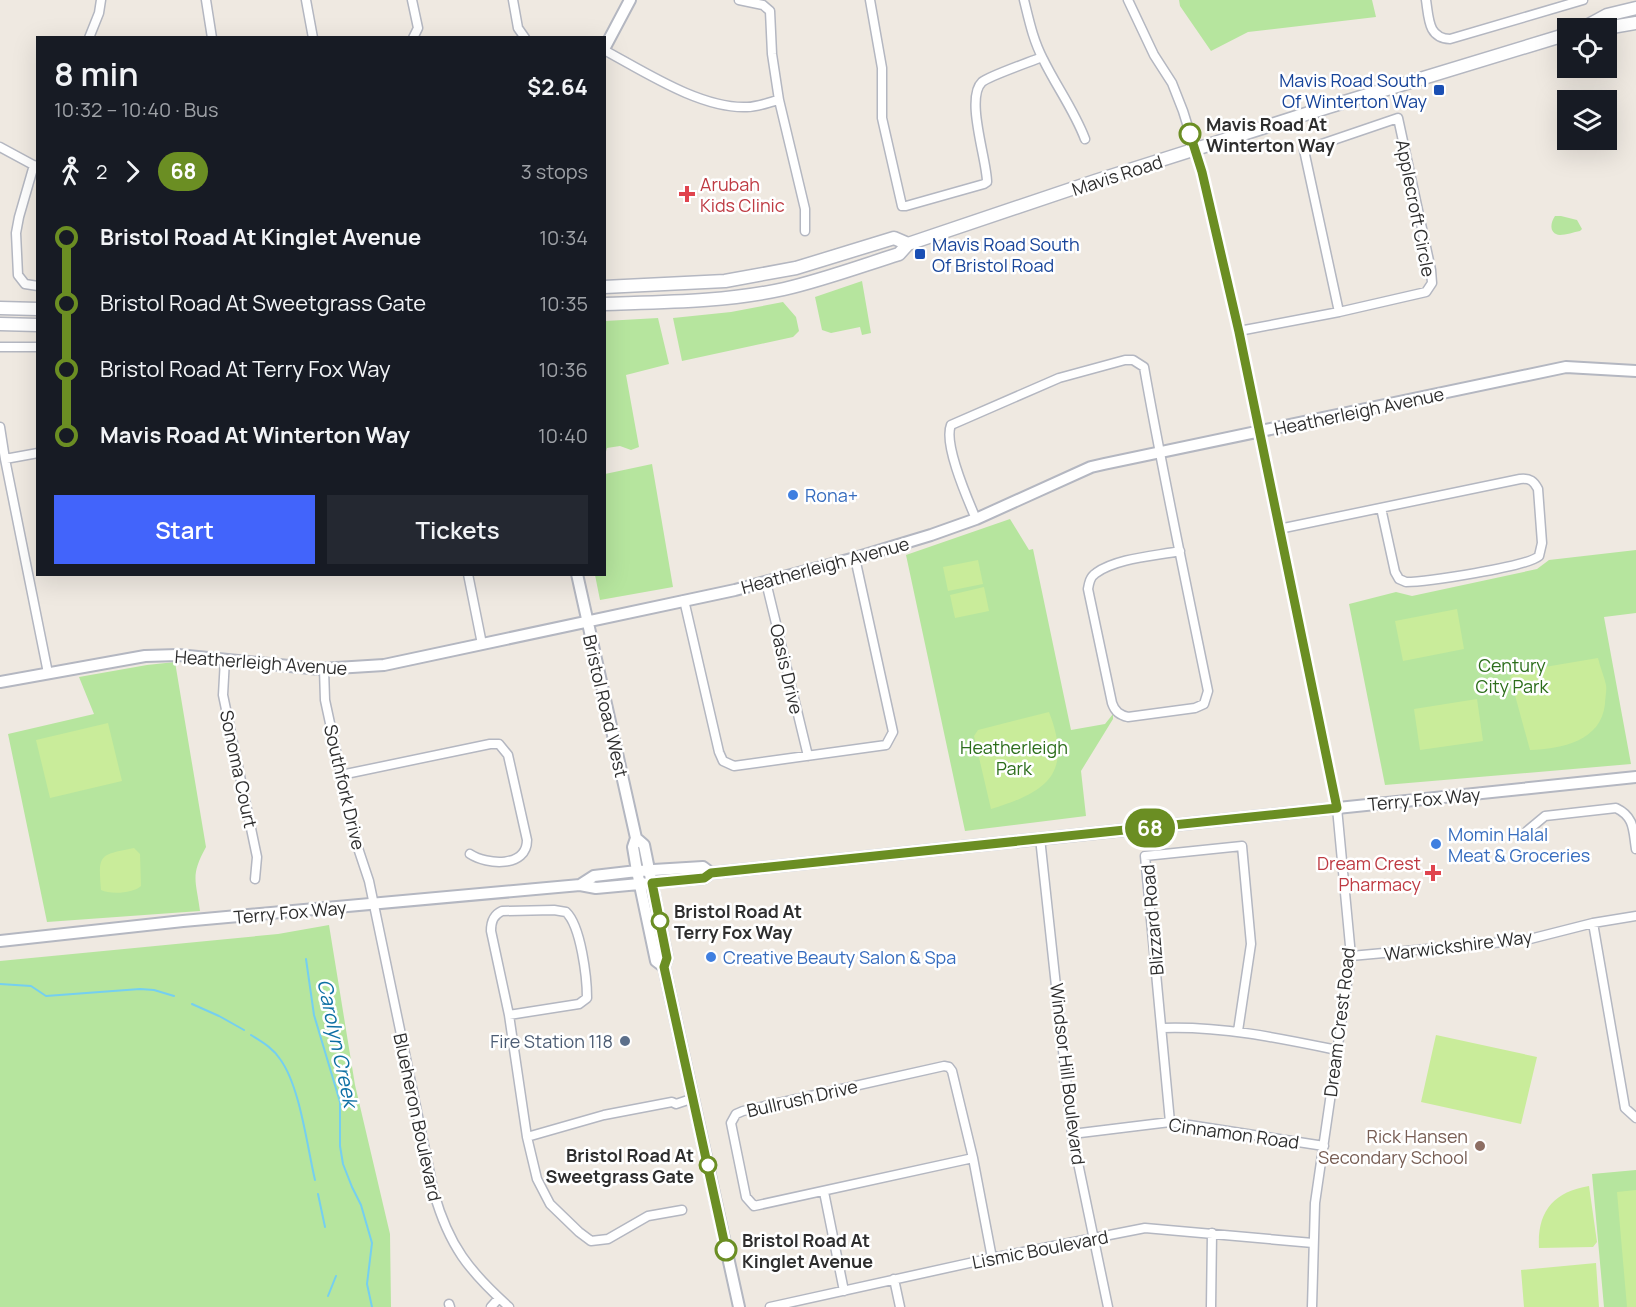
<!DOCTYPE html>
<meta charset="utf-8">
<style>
:root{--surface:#171b24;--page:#242831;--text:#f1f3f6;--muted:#9ea1a6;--accent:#4264fb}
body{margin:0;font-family:Manrope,sans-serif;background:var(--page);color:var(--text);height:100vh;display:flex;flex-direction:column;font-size:22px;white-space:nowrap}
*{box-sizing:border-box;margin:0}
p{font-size:20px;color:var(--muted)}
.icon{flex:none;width:33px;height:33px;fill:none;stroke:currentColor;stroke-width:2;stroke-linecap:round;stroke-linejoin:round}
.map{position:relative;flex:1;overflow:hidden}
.panel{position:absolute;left:36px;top:36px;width:570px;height:540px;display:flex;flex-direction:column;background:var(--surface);border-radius:0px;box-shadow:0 6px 24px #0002}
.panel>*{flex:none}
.badge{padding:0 12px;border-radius:20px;font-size:21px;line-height:39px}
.controls{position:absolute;left:1557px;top:18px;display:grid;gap:12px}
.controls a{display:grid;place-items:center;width:60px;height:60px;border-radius:0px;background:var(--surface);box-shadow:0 6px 24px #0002;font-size:30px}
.map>.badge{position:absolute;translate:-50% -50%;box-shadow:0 0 0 3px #fff}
.legs{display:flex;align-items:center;gap:9px;height:66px;padding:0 18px;font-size:20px}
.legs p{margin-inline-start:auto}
.overview{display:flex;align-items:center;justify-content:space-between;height:102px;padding:0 18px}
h1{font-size:33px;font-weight:600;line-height:45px}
.action{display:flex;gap:12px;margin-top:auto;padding:12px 18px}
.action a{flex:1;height:69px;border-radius:0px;background:var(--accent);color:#fff;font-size:24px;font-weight:600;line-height:69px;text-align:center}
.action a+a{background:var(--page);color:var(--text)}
ul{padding:0 18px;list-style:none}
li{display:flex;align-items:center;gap:21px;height:66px;font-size:22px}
li i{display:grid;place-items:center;width:9px;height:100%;margin:0 8px;background:currentColor}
li i::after{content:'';width:15px;height:15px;margin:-8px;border:4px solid;border-radius:50%;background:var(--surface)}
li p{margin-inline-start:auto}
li:first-child i{background:linear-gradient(#0000 50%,currentColor 0)}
li:last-child i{background:linear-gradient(currentColor 50%,#0000 0)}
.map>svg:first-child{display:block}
</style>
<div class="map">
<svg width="1636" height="1307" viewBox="0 0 1636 1307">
<rect width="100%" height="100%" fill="#efe9e1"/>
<!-- green -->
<path fill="#b6e59e" d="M 1179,0 L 1372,0 L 1376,17 L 1248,32 L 1211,51 L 1180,6 Z
M 1555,216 L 1561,216 L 1577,220 L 1582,229 L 1580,231 C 1574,232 1566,235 1560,235 C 1549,234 1550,223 1555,216 Z
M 862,281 L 871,333 L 862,335 L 860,327 L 831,333 L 822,330 L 815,297 Z
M 783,302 L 796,317 L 799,331 L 793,337 L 682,361 L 673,318 L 731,312 Z
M 658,318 L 669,364 L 626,375 L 639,447 L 631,450 L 620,446 L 607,448 L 605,455 L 605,321 Z
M 652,464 L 673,587 L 600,600 L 595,575 L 604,574 L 605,474 Z
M 1010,519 L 1029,550 L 1033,549 L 1071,730 L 1105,724 L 1113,714 L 1113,719 L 1081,771 L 1086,816 L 965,831 L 906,555 Z
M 1636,550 L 1636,613 L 1604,617 L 1631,764 L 1385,785 L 1349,604 L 1396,592 L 1412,596 L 1537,569 L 1549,560 Z
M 175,662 L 206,847 C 190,876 196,880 200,911 L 47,922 L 8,734 L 94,714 L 79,677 L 147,665 Z
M 329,925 L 355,1085 L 390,1234 L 391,1307 L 0,1307 L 0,961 L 278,934 Z
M 1636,1170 L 1636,1307 L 1604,1307 L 1592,1174 Z"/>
<!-- pitch -->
<path fill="#c9ec9a" d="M 978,560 L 983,584 L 948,591 L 943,567 Z
M 984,587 L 989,611 L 955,618 L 950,595 Z
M 1457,609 L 1464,649 L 1403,661 L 1395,621 Z
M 1598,658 C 1600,667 1604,676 1606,685 C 1607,691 1605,698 1605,704 C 1601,741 1562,749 1530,750 L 1510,677 L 1515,672 Z
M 1477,699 L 1483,741 L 1420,750 L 1414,709 Z
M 1049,712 C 1073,774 1047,792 991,809 L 974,736 L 978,730 Z
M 108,723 L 122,781 L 50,798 L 36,740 Z
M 134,848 L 140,854 L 141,886 C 134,893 111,895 101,890 C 98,854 99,855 134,848 Z
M 1436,1035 L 1537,1057 L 1521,1124 L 1421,1102 Z
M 1589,1186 L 1597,1242 L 1593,1247 L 1539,1248 C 1537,1212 1553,1192 1589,1186 Z
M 1636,1190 L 1636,1307 L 1627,1307 L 1617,1192 Z
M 1596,1263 L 1599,1307 L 1524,1307 L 1521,1270 Z"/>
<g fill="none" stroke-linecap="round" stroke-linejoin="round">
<!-- stream -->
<path stroke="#75cff0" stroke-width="2" d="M 306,959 L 314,1015 L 340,1102 L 340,1146 L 343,1164 L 352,1187 L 361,1205 L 372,1243 L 367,1284 L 372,1307
M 0,984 L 31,986 L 46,996 L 140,989 L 154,990 L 174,996
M 192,1004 L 219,1016 L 244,1030
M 251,1035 C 262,1042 273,1048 280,1059 C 300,1086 307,1146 315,1180
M 318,1194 L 325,1227
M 328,1296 L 336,1276"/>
<defs>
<path id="minor" d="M 206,0 L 212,38
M 306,0 L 313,38
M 412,0 L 418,28 L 413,38
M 513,0 L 518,28 L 525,38
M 739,0 L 763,5 L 770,11 L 772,54 L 779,100 L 805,209 L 805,231
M 870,0 L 882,68 L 882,118 L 902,206 L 906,206 L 984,184 L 987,182 C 987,160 965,98 982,82 C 989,76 1030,62 1042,57
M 1024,0 C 1029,20 1033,40 1043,59 C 1056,86 1074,110 1085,139
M 1128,0 L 1154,55 L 1172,83 L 1183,111 L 1202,172 L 1239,331 L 1337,808 L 1351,956 L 1315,1203 L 1312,1307
M 1426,0 C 1429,19 1428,38 1450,39 L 1583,0
M 89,38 L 99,13 L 101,0
M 604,50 C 645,72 701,109 747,107 C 758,107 769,102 779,100
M 0,147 L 37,167
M 34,165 L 19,217 L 16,233 L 18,275 L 25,284 L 38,286
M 1239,331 L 1339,312 L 1304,150 L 1398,118 L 1431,270 L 1432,283 L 1426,292 L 1339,312
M 0,347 L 38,347
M 0,427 L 5,459 L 48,673
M 5,459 L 38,453
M 976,519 C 968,500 943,444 951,425 L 1059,378 L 1125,360 L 1133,360 L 1144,367 C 1163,475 1186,583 1208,691 L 1204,704 L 1195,708 L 1128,717 C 1120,715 1115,712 1112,703 L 1088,589 C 1089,583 1090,577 1096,573 C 1117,558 1155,556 1180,551
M 1279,529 L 1520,479 C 1530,478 1534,481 1538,489 L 1542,543 L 1539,556 C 1527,567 1425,582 1406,582 L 1399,579 L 1395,572 L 1381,508
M 468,574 L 482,644
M 766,582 L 808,756
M 684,600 L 719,752 L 723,761 L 734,766 L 886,745 L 893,732 L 855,558
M 225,659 L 223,695 L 257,857 L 255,879
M 324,669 L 325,700 L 355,839 L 369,881 L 434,1193 C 449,1246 469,1271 509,1307
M 341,775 L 490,744 L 499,744 L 508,755 L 527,840 C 527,868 487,865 470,854
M 1527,831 L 1545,816 L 1616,808 C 1635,817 1633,831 1636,849
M 1040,838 L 1072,1134 L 1108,1307
M 554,910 L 566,912 C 581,926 587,978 587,998 L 579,1004 L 509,1015 L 491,931 C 491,922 493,915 502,911 Z
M 1593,923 L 1625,1108 L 1636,1118
M 1351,956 L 1526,940 L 1593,923 L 1636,916
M 509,1015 L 527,1137 L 537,1179 L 550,1204 L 579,1232 L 591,1241 L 608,1239 L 648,1216 L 682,1210
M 1162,1028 C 1222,1026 1279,1038 1337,1050
M 1170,1122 L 1145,856 L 1242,846 L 1251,944 L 1238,1031
M 1072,1134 L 1170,1122 L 1324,1146
M 527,1137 L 604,1115 L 672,1102 L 676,1104 L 694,1098
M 973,1158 L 754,1206 L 746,1197 L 731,1123 L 736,1114 L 743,1111 L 944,1066 L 949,1067 L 952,1071 L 973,1158 L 992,1258
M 824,1192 L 844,1291
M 894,1279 L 900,1307
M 449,1304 L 450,1307
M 491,1307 L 499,1298
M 770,1307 L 992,1258 L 1145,1228 L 1313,1243
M 1211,1307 L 1212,1233"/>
<path id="tertiary" d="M 604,49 L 630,0
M 577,574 L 636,838 L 633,847 L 637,871 L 656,961 L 664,967
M 0,682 L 145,656 L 178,655 L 320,669 L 384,665 L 735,590 L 855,558 L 931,535 L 976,519 L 1091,467 L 1104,464 L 1566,367 L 1636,371
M 636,838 L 644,845 L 667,958 L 664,967 L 739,1307
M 580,885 L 594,876 L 637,871 L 703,867 L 711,873
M 0,941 L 183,921 L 580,885 L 596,888 L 704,878 L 711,873 L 1636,777"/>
<path id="secondary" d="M 1583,28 L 1607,15 L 1636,8
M 1606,28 L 1636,23
M 604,287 L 725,281 L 796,268 L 894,238 L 908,244
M 604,304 C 664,302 725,302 784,289 C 823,280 861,266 899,254 L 908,244 L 1095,181 L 1328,107 L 1568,34
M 0,308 L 38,309
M 0,324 L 38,325"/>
</defs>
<!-- minor casing -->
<use href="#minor" stroke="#b4b7c1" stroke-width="11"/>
<!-- tertiary casing -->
<use href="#tertiary" stroke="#b4b7c1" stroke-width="14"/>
<!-- secondary casing -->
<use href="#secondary" stroke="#b4b7c1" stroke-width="15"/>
<!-- minor -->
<use href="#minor" stroke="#fff" stroke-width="8"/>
<!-- tertiary -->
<use href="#tertiary" stroke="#fff" stroke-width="10"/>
<!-- secondary -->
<use href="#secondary" stroke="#fff" stroke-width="12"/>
</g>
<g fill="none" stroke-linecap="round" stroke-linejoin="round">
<defs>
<path id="line-1" d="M 726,1250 L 664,967 L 667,958 L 652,883 L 704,878 L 711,873 L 1337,808 L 1239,332 L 1202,172 L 1190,134"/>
</defs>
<!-- line-1 casing -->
<use href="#line-1" stroke="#fff" stroke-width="14"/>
<!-- line-1 -->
<use href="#line-1" stroke="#6b8e23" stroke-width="9"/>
</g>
<!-- markers -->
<g fill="#1a4fb4" stroke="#fff" stroke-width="2">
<rect x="1433" y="84" width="12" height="12" rx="3"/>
<rect x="914" y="248" width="12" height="12" rx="3"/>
</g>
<g fill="#fff" stroke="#6b8e23" stroke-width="3">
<circle cx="1190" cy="134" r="10"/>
<circle cx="660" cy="921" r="8"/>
<circle cx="708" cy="1165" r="8"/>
<circle cx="726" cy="1250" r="10"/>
</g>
<g fill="#e0444e" stroke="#fff" stroke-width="2">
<path d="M684 185h6v6h6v6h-6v6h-6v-6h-6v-6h6z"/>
<path d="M1430 864h6v6h6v6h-6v6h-6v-6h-6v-6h6z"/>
</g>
<g fill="#3f7fe0" stroke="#fff" stroke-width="2">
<circle cx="793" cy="495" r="6"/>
<circle cx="1436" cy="844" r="6"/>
<circle cx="711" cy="957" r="6"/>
</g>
<circle fill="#5c6f8a" stroke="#fff" stroke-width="2" cx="625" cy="1041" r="6"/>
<circle fill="#8d6e63" stroke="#fff" stroke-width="2" cx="1480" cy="1146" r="6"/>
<g text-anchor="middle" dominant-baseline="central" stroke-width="5" stroke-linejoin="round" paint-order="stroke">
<!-- transit labels -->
<g font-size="18" fill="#164399" stroke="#fff" text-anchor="end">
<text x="1427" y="80">Mavis Road South<tspan x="1427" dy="21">Of Winterton Way</tspan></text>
<text x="932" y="244" text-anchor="start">Mavis Road South<tspan x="932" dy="21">Of Bristol Road</tspan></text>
</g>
<!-- stop labels -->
<g font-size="18" font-weight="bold" fill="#2e2e2e" stroke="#fff" text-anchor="start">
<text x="1206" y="124">Mavis Road At<tspan x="1206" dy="21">Winterton Way</tspan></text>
<text x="674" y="911">Bristol Road At<tspan x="674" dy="21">Terry Fox Way</tspan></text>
<text x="694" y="1155" text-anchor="end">Bristol Road At<tspan x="694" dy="21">Sweetgrass Gate</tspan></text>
<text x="742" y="1240">Bristol Road At<tspan x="742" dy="21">Kinglet Avenue</tspan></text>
</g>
<!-- street labels -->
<g font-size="18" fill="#2e2e2e" stroke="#fff">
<text transform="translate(1117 175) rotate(-18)">Mavis Road</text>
<text transform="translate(1416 208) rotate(79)">Applecroft Circle</text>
<text transform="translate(1359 411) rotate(-12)">Heatherleigh Avenue</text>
<text transform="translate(825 565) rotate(-15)">Heatherleigh Avenue</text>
<text transform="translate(261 662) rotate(4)">Heatherleigh Avenue</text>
<text transform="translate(787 669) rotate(77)">Oasis Drive</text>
<text transform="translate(606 706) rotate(77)">Bristol Road West</text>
<text transform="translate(239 769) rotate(78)">Sonoma Court</text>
<text transform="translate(345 787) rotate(77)">Southfork Drive</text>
<text transform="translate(1424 799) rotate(-5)">Terry Fox Way</text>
<text transform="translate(290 912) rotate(-5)">Terry Fox Way</text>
<text transform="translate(1152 920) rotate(-95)">Blizzard Road</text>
<text transform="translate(1458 945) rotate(-7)">Warwickshire Way</text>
<text transform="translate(1339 1022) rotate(-83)">Dream Crest Road</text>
<text transform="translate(1068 1074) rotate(83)">Windsor Hill Boulevard</text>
<text transform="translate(802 1098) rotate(-13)">Bullrush Drive</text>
<text transform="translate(418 1117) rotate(78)">Blueheron Boulevard</text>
<text transform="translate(1234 1133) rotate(8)">Cinnamon Road</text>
<text transform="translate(1040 1249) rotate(-11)">Lismic Boulevard</text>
</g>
<!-- health labels -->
<g font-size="18" fill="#be3a42" stroke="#fff" text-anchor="start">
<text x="700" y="184">Arubah<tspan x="700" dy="21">Kids Clinic</tspan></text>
<text x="1421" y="863" text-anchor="end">Dream Crest<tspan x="1421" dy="21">Pharmacy</tspan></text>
</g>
<!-- shop labels -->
<g font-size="18" fill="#366cbe" stroke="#fff" text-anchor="start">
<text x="805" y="495">Rona+</text>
<text x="1448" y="834">Momin Halal<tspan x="1448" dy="21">Meat &amp; Groceries</tspan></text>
<text x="723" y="957">Creative Beauty Salon &amp; Spa</text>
</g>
<!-- park labels -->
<g font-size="18" fill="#2c6e1b" stroke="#fff">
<text x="1512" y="665">Century<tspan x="1512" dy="21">City Park</tspan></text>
<text x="1014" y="747">Heatherleigh<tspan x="1014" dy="21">Park</tspan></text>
</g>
<!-- service labels -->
<g font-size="18" fill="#4e5e75" stroke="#fff" text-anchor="end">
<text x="613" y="1041">Fire Station 118</text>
</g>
<!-- education labels -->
<g font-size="18" fill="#785e54" stroke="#fff" text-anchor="end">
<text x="1468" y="1136">Rick Hansen<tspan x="1468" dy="21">Secondary School</tspan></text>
</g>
<!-- water labels -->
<g font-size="20" font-style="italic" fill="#0d6fa3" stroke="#fff">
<text transform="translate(338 1043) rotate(78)">Carolyn Creek</text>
</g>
</g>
</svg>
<div class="controls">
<a><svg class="icon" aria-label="locate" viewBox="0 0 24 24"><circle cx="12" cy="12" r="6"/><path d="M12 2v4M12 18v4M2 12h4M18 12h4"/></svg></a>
<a><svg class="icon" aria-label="layers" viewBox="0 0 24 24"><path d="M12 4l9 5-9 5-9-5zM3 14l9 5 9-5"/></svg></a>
</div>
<b class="badge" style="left:1150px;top:828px;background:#6b8e23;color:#fff">68</b>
<section class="panel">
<div class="overview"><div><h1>8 min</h1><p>10:32 – 10:40 · Bus</p></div><b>$2.64</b></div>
<div class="legs"><svg class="icon" aria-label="walk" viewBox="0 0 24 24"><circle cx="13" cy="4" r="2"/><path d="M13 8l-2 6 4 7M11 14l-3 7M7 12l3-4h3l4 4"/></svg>2<svg class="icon" aria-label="forward" viewBox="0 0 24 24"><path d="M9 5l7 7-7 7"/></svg><b class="badge" style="background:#6b8e23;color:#fff">68</b><p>3 stops</p></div>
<ul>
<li><i style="color:#6b8e23"></i><b>Bristol Road At Kinglet Avenue</b><p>10:34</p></li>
<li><i style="color:#6b8e23"></i><span>Bristol Road At Sweetgrass Gate</span><p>10:35</p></li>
<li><i style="color:#6b8e23"></i><span>Bristol Road At Terry Fox Way</span><p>10:36</p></li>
<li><i style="color:#6b8e23"></i><b>Mavis Road At Winterton Way</b><p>10:40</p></li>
</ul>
<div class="action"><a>Start</a><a>Tickets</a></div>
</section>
</div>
